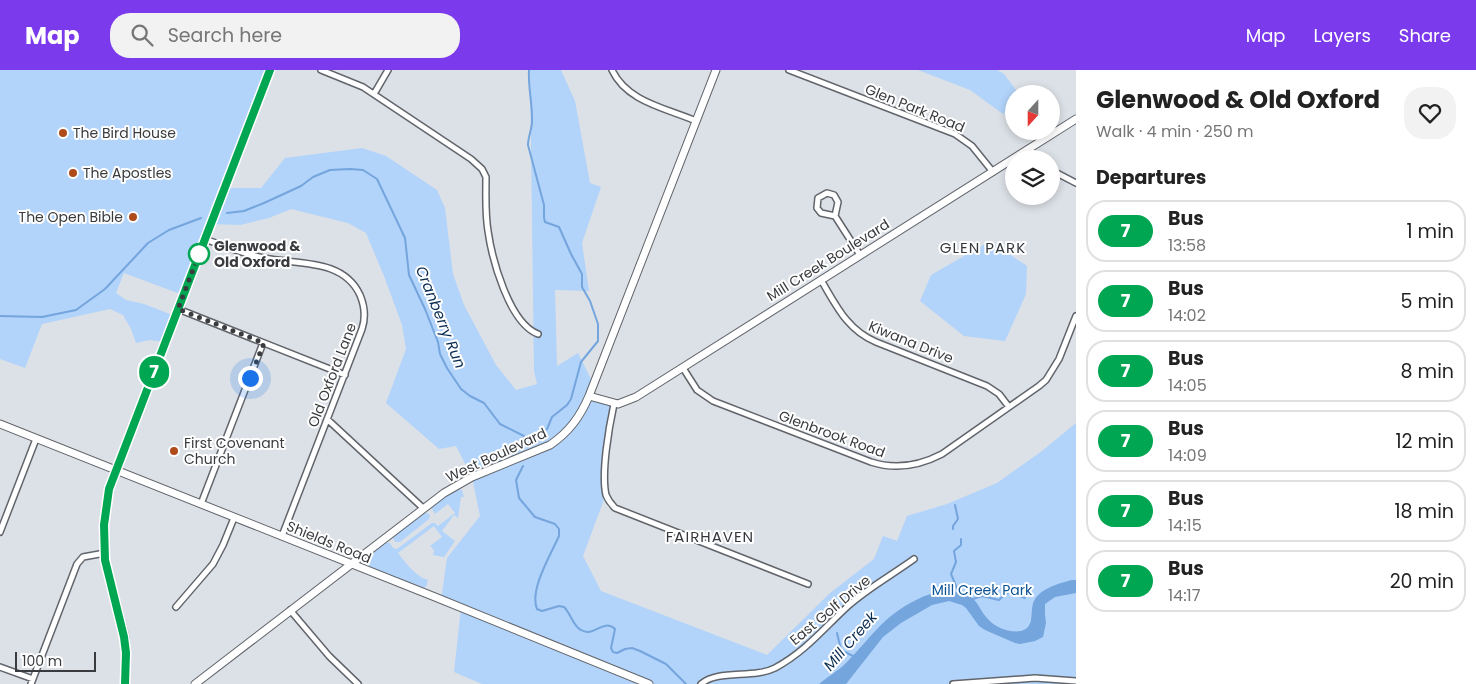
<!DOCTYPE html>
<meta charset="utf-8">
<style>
:root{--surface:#fff;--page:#f2f2f2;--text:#222;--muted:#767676;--line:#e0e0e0;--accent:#7c3aed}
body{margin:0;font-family:Poppins,sans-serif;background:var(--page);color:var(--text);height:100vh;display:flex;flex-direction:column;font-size:19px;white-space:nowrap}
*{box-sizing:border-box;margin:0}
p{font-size:16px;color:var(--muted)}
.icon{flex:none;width:28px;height:28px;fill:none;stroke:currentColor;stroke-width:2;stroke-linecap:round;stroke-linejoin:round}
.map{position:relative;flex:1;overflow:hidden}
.details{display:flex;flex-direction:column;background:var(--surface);width:400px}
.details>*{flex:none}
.badge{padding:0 10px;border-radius:16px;font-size:18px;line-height:32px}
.needle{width:32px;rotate:201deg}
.fabs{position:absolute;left:1005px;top:15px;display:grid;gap:10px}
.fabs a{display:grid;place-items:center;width:55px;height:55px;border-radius:50%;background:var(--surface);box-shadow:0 2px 8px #0003;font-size:25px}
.scale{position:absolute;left:15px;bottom:12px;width:81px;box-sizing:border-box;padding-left:5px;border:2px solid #393b3e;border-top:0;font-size:14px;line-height:18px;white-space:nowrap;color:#393b3e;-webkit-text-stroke:4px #fff;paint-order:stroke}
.you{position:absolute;width:25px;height:25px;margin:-12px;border:4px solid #fff;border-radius:50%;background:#1a73e8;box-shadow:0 0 0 8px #1a73e833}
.map>.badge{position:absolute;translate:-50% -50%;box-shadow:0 0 0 2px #fff}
h2{padding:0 20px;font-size:19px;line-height:45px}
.round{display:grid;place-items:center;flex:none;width:52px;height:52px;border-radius:20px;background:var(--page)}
.overview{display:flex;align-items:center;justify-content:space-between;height:85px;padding:0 20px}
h1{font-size:24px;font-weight:700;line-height:38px}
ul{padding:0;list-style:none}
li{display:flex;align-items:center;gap:15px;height:62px;margin:0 10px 8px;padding:0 10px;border:2px solid var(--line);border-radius:20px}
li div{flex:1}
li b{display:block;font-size:19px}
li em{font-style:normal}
li .badge{min-width:55px;font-weight:700;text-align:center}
header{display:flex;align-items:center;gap:30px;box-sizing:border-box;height:70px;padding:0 25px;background:var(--accent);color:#fff}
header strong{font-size:24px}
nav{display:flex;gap:28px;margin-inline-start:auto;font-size:18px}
.search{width:350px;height:45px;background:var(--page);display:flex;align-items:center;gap:12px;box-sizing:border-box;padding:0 18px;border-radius:20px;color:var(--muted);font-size:19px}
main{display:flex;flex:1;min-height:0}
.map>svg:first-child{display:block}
</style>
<header>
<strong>Map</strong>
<div class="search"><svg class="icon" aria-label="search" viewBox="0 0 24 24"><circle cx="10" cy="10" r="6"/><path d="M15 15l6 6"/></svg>Search here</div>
<nav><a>Map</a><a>Layers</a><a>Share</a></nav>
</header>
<main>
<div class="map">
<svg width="1076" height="614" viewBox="0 0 1076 614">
<rect width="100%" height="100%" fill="#dce1e7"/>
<!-- green -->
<path fill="#b2d3fa" d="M 0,0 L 269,0 L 225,118 L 261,118 L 285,88 L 362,78 L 386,86 L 437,120 L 445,138 L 453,204 L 464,235 L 496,295 L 516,320 L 537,314 L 534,301 L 530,0 L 561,0 L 575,31 L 590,113 L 601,117 L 582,173 L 589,221 L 555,220 L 557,296 L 578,283 L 594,315 L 590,326 L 614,334 L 605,406 L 606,424 L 583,486 L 601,521 L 767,585 L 830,523 L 874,489 L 883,466 L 897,471 L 907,446 L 947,434 L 997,413 L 1042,381 L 1076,353 L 1076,614 L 482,614 L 454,602 L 461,538 L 441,530 L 447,488 L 480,446 L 472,407 L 456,376 L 439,379 L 386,333 L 406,279 L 402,255 L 384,206 L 366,163 L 348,153 L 291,139 L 269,148 L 240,155 L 211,154 L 183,225 L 124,203 L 116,223 L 126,230 L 144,234 L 175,246 L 165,272 L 150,270 L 136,273 L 131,259 L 123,245 L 110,239 L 42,254 L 25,298 L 0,289 Z
M 918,0 L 997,0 L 1004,4 L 1019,24 L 1014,24 L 1014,34 L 1003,44 L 970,20 Z
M 990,171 L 1027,196 L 1026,224 L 1005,271 L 964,266 L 920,231 L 931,205 Z
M 458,419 L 462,420 L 464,427 L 461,427 L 458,448 L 454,445 L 442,461 L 455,471 L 444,487 L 433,485 L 434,480 L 430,476 L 442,467 L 434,456 L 398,483 C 405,492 416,507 428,510 L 426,517 L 421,518 L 369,497 C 363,485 377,479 386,473 L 390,473 L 393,478 L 397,479 L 432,453 L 435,453 L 438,456 L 455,443 L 448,434 L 435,444 L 432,439 L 433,435 Z
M 425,442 L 430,445 L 429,449 L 400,472 L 395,472 L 393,468 L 395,465 Z"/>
<!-- water -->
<path fill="#74a5dd" d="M 1072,510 L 1076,510 L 1076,523 L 1055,527 L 1045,534 L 1045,545 L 1046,553 L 1043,567 L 1035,571 L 1020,574 L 1015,573 L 985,560 L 979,556 L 966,538 L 962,535 L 949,531 L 932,535 L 901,553 L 883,567 L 846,614 L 819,614 C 827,607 838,601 846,593 C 871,568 882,547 916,530 C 928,524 939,520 952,522 C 960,522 971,525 976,532 C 980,537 982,543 987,548 C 994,557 1009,563 1021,561 C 1037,557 1028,540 1035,529 C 1042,518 1060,513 1072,510 Z"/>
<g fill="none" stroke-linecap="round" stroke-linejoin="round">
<!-- stream -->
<path stroke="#74a5dd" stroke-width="2" d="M 227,143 L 244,141 L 264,133 L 301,116 L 313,107 L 330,100 L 350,99 L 363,100 L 377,109 L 405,168 L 409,205 L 425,239 L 438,272 L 440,284 L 447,298 L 461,319 L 470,326 L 484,333 L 500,354 L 524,366 L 528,377
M 0,246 L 42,247 L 76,240 L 105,219 L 148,173 L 169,160 L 201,148
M 528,377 L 535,366 L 547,359 L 552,347 L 567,335 L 571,329 L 581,292 L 598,271 L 598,254 L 590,231 L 582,217 L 582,204 L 571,184 L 559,157 L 545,152 L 544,148 L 544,135 L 528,75 C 528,66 533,57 532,48 C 532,32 528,16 529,0
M 523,396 L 516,410 L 519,428 L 535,447 L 555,454 L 559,459 L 559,466 C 551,484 529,520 537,539 L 542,541 L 559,536 L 564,537 C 571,544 573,556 581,560 C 594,568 603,548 615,559 L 611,578 L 613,582 L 617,583 L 625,579 L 632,578 L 640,581 L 666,594 L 686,614
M 953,459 L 953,456 L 958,449 L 955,435
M 959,523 L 951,504 L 956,492 L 954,481 L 961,475 L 961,469
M 973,529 L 982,526 L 999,530 L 1005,524 L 1010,522 L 1025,528
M 837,563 L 841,580 L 855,587"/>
<defs>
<path id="street" d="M 321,0 L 363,17 L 471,89 L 482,99 L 486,107 C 486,125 485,143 488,161 C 492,189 509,253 538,264
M 612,0 C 627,32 666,38 696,51
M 789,0 L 955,64 L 972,76 L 993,102
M 374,24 L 388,0
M 1028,79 L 1038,89
M 1051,100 L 1076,113
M 827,123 L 834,125 L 838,132 L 835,146 L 821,143 L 817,138 L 818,128 Z
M 835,146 L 860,185
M 205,169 C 224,176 244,184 264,188 C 297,195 343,188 360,225 C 365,237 366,247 362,259 L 282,466
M 821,210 C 836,235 847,260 876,272 L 987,316 L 999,324 L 1009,337
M 178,239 L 345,305
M 683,298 L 697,320 L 713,331 L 871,392 C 896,400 919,396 942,384 L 1039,316 L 1046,310 L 1059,289 L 1076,246
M 614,334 C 609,357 601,403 606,425 C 608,430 611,434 615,438 L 808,514
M 327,349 L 423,438
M 201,434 L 263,273
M 0,462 L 36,369
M 176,537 L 213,494 L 223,475 L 234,448
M 290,540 L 329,586 L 358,614
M 0,597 L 33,609
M 31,614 L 77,494 L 83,487 L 105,483
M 701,614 C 718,599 753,609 775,598 C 806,581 823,559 848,536 C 868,518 892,505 914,489
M 953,614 L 1035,608 L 1076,611"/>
<path id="secondary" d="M 589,326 L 618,334 L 636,327 L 1076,49
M 0,354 L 435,527 L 649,614
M 125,614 L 126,583 L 125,567 L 105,490 L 104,455 L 109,419 L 270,0
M 195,614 L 444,423 L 472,407 L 550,375 C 569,362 580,347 589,326 L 716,0"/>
</defs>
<!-- street casing -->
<use href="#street" stroke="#61656b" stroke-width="8"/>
<!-- secondary casing -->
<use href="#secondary" stroke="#61656b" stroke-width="9"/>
<!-- street -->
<use href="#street" stroke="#fff" stroke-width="5"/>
<!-- secondary -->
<use href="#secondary" stroke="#fff" stroke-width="7"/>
</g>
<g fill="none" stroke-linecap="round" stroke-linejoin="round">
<defs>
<path id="line" d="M 125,614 L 126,583 L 124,567 L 105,490 L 104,455 L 109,419 L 270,0"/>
</defs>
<!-- line casing -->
<use href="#line" stroke="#fff" stroke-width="11"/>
<!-- line -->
<use href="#line" stroke="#00a651" stroke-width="8"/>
<!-- walk -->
<path stroke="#393b3e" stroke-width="5" stroke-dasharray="0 9" d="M 199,184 L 202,176 L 178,239 L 264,273 L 250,308"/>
</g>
<!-- markers -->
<g fill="#af4a1b" stroke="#fff" stroke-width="2">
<circle cx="63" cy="63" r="5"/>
<circle cx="73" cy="103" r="5"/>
<circle cx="133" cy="147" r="5"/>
<circle cx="174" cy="381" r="5"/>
</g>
<circle fill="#fff" stroke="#00a651" stroke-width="2.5" cx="199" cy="184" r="10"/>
<g text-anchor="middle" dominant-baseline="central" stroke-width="4" stroke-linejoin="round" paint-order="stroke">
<!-- street labels -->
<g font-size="14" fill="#393b3e" stroke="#fff">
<text transform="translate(915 38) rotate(22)">Glen Park Road</text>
<text transform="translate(828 190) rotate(-32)">Mill Creek Boulevard</text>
<text transform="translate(911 272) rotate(22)">Kiwana Drive</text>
<text transform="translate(332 305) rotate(-69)">Old Oxford Lane</text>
<text transform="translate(832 364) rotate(20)">Glenbrook Road</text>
<text transform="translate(496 385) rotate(-25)">West Boulevard</text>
<text transform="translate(329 472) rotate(22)">Shields Road</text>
<text transform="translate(830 540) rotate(-40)">East Golf Drive</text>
</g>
<!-- poi labels -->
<g font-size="14" fill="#393b3e" stroke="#fff" text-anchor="start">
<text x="73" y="63">The Bird House</text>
<text x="83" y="103">The Apostles</text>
<text x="123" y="147" text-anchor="end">The Open Bible</text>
<text x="184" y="373">First Covenant<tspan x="184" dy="16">Church</tspan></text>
</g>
<!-- stop labels -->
<g font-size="14" font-weight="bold" fill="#393b3e" stroke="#fff" text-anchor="start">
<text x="214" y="176">Glenwood &amp;<tspan x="214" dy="16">Old Oxford</tspan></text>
</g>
<!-- park labels -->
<g font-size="14" fill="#0b5396" stroke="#fff">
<text x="982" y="520">Mill Creek Park</text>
</g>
<!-- neighbourhood labels -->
<g font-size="15" letter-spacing="1" fill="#35393e" stroke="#fff">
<text x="983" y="177">GLEN PARK</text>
<text x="710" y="466">FAIRHAVEN</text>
</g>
<!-- water labels -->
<g font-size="15" font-style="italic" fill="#0b2e53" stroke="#fff">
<text transform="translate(441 247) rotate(68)">Cranberry Run</text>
<text transform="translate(850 571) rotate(-49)">Mill Creek</text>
</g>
</g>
</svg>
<div class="fabs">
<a><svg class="needle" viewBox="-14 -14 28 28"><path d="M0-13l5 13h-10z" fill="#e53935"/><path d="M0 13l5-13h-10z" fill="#767676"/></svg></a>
<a><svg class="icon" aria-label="layers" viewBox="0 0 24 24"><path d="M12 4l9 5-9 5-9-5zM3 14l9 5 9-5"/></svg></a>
</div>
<div class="scale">100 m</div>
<div class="you" style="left:250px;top:308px"></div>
<b class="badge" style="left:154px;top:302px;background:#00a651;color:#fff">7</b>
</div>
<section class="details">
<div class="overview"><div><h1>Glenwood &amp; Old Oxford</h1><p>Walk · 4 min · 250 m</p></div><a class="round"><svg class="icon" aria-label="heart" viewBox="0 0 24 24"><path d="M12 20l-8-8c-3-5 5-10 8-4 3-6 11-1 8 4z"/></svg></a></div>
<h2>Departures</h2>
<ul>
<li><span class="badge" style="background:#00a651;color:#fff">7</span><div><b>Bus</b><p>13:58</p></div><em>1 min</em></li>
<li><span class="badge" style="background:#00a651;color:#fff">7</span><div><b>Bus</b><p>14:02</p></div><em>5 min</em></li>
<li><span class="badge" style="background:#00a651;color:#fff">7</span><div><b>Bus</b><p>14:05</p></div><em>8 min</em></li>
<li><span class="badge" style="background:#00a651;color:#fff">7</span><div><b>Bus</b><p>14:09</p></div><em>12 min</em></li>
<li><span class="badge" style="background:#00a651;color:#fff">7</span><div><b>Bus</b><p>14:15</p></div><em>18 min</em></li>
<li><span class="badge" style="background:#00a651;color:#fff">7</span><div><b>Bus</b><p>14:17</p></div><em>20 min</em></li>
</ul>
</section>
</main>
